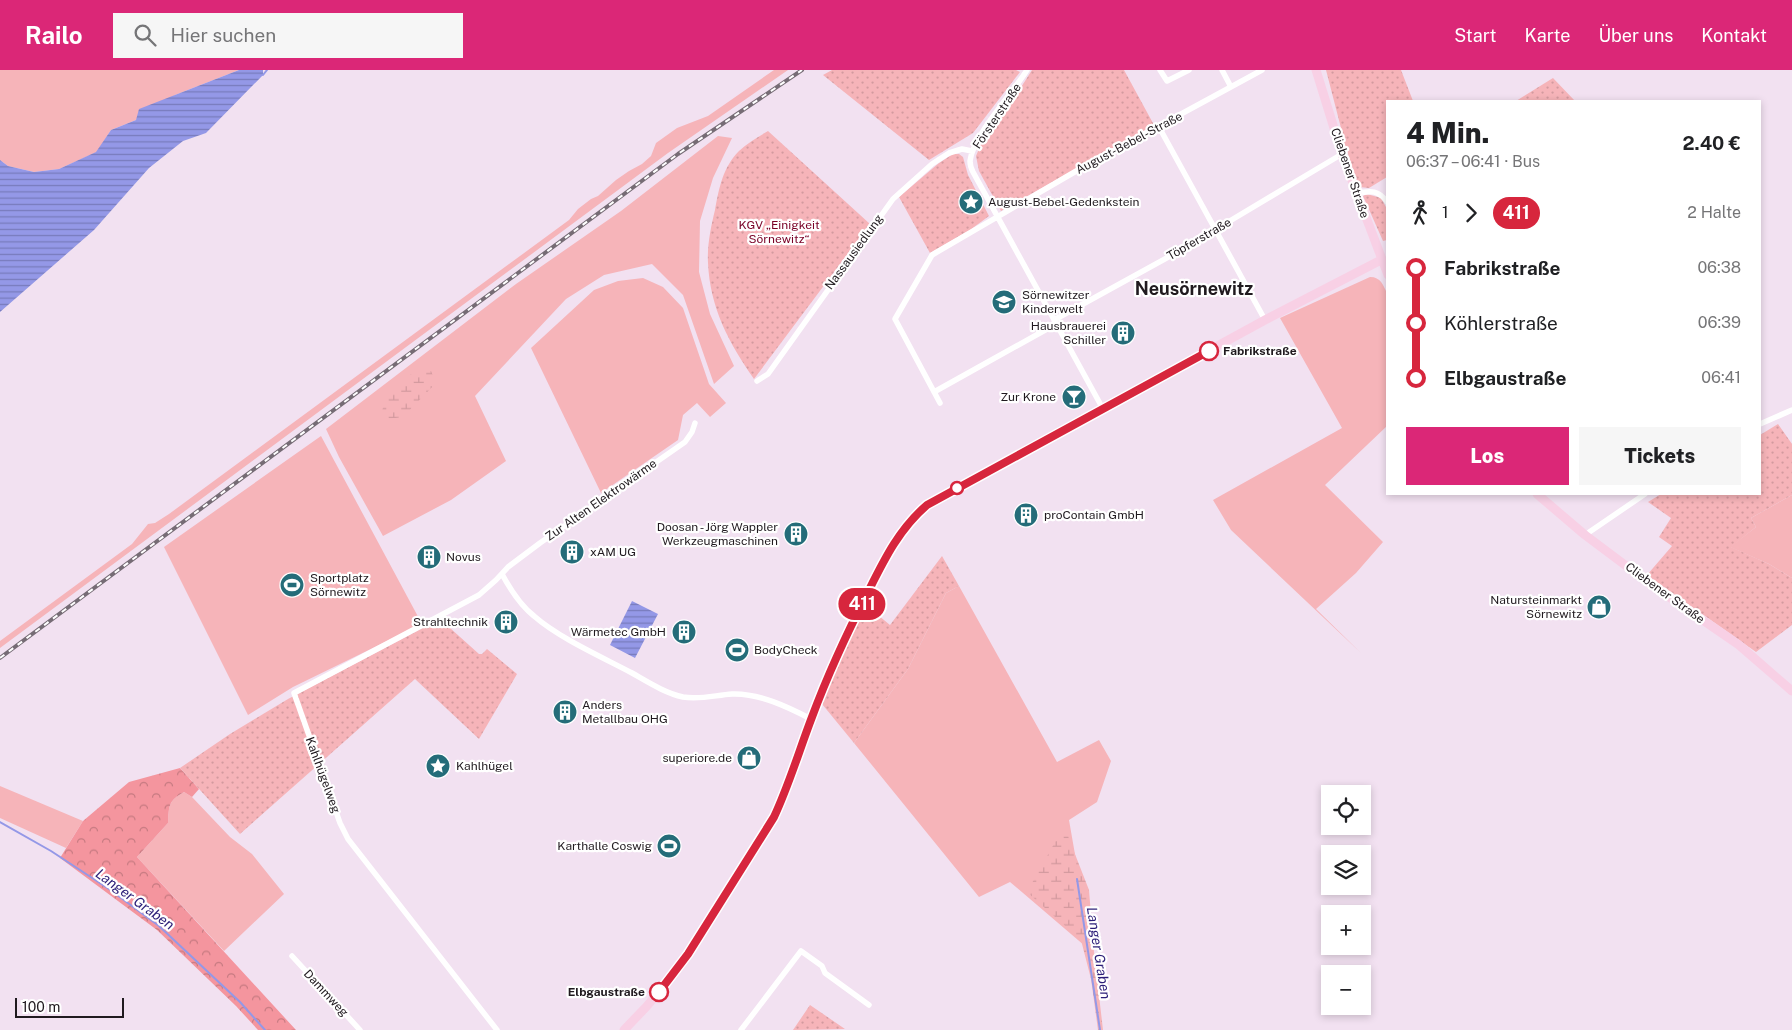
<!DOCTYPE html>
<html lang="de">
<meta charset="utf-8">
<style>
:root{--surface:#fff;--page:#f6f6f6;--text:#202124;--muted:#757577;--accent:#db2777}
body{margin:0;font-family:"Public Sans",sans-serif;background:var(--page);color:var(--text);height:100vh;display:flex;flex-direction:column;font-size:19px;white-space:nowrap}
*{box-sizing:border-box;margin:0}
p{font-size:16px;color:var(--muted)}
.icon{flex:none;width:28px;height:28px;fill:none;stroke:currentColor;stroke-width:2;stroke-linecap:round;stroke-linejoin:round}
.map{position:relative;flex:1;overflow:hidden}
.panel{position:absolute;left:1386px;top:30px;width:375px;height:395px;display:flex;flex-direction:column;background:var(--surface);border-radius:0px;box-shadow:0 2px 8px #0003}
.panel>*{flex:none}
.badge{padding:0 10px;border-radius:16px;font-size:18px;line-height:32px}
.buttons{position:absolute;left:1321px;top:715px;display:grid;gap:10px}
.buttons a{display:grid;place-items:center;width:50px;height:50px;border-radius:0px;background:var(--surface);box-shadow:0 2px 8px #0003;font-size:25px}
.scale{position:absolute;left:15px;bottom:12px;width:109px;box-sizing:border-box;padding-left:5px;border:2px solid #201a1f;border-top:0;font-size:14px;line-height:18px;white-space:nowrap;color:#201a1f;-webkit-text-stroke:4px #fff;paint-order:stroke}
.map>.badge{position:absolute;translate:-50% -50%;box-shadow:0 0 0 2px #fff}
.legs{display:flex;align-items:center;gap:8px;height:55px;padding:0 20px;font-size:16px}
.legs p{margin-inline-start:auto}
.overview{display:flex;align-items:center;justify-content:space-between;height:85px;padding:0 20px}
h1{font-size:28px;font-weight:800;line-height:38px}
.action{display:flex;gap:10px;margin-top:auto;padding:10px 20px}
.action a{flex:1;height:58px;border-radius:0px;background:var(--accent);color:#fff;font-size:20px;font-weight:800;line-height:58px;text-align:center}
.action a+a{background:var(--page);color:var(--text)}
ul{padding:0 20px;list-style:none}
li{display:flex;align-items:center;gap:18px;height:55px;font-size:19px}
li i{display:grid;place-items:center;width:8px;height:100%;margin:0 6px;background:currentColor}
li i::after{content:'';width:12px;height:12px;margin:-6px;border:4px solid;border-radius:50%;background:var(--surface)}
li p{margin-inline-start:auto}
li:first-child i{background:linear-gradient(#0000 50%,currentColor 0)}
li:last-child i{background:linear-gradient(currentColor 50%,#0000 0)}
header{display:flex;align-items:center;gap:30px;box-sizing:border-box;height:70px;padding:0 25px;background:var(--accent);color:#fff}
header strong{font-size:24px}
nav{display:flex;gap:28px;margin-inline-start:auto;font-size:18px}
.search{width:350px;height:45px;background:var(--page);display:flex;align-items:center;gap:12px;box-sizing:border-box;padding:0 18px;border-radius:0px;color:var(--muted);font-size:19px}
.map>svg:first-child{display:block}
</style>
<header>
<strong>Railo</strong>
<div class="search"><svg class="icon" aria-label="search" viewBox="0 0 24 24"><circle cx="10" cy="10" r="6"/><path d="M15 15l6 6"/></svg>Hier suchen</div>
<nav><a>Start</a><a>Karte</a><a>Über uns</a><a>Kontakt</a></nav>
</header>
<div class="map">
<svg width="1792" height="960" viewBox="0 0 1792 960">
<defs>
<pattern id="forest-crowns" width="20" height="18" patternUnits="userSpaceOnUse" patternTransform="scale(1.25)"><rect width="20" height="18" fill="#f4959e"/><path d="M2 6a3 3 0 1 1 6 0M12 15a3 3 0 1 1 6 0" fill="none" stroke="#c57980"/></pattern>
<pattern id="wetland-marsh" width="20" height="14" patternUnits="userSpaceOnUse" patternTransform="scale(1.25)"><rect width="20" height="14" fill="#f6b4b9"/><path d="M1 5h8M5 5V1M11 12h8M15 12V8" fill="none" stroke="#d39a9f"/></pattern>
<pattern id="park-dots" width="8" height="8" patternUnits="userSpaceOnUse" patternTransform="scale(1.25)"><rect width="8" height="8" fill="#f6b4b9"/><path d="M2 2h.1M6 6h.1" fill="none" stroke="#d39a9f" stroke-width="1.8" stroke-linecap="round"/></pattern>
<pattern id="water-rules" width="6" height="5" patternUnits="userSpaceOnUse" patternTransform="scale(1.25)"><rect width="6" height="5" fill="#9498e7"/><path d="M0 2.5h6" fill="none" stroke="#787bbb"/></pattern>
</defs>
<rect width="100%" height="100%" fill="#f2e1f1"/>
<!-- grass -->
<path fill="#f6b4b9" d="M 0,0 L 239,0 L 175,25 L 136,50 L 111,60 L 97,82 L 59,99 L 34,102 L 8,96 L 0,90 Z
M 774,0 L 788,0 L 668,83 L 0,578 L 0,571 L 132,474 L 148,454 L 155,453 L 169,444 L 569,150 L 578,139 L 591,129 L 598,126 L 616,110 L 629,101 L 642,94 L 651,86 L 656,73 L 677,58 L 708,46 Z
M 718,66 L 732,68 L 713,108 L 700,151 L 699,202 L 710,244 L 734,296 L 714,314 L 683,225 L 652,194 L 604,205 L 566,229 L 475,326 L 506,391 L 451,430 L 383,466 L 339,387 L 326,359 L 516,214 L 621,141 Z
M 1370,207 C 1381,207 1383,215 1387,223 L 1387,356 L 1325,415 L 1383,472 L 1356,503 L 1316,539 L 1361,583 L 1231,460 L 1213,430 L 1342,358 L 1280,248 Z
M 643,208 L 663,217 L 683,238 L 709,314 L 726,333 L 710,347 L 697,333 L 683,345 L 678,370 L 601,423 L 531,278 L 594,220 L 618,211 Z
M 321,366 L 422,554 L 293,617 L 248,645 L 164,477 Z
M 1792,425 L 1792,508 L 1769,494 L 1730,477 L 1756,457 L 1751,448 Z
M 959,516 L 1057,692 L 1099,670 L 1111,691 L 1097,732 L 1069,750 L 1092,882 L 1010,812 L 979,827 L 854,673 L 908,599 L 946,523 Z
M 0,716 L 83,751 L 66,778 L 0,748 Z
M 184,722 L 192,727 L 230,767 L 252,784 L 284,824 L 224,881 L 137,787 L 168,753 C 169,736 168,731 184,722 Z"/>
<!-- forest -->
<path fill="url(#forest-crowns)" d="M 180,698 L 199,719 L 192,727 L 184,722 C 168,731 169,736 168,753 L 137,787 L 296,960 L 258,960 L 236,936 L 157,860 L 60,788 L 83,751 L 129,712 Z"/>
<!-- wetland -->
<path fill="url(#wetland-marsh)" d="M 431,301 L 436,313 L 403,347 L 380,350 L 385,329 L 411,304 Z
M 1064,756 L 1089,820 L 1094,882 L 1103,960 L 1098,960 L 1091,909 L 1081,870 L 1027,822 Z"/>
<!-- park -->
<path fill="url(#park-dots)" d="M 832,0 L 1016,0 L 1020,2 L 973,63 L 929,90 L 823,5 Z
M 1032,0 L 1124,0 L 1154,55 L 1001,141 L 979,101 L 976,86 L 981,74 L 1013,30 Z
M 1326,0 L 1401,0 L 1413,31 L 1388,31 L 1387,107 L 1369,118 L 1359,117 L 1341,63 L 1341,58 Z
M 1553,8 L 1575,31 L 1516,31 Z
M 768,61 L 870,154 L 754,309 C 729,273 710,238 708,193 C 707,176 711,156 715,140 C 719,118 723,97 739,81 C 747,73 758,67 768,61 Z
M 953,84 L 959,84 L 963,87 L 968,105 L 989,146 L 970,160 L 930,183 L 899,127 L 939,93 Z
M 1367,124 L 1381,128 L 1387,139 L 1387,170 L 1383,171 L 1363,126 Z
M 1778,354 L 1792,374 L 1792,425 L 1751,448 L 1756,457 L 1731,477 L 1769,494 L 1792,508 L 1792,555 L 1756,582 L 1647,505 L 1672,476 L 1659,467 L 1671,448 L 1648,432 L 1661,424 L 1760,424 L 1760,365 Z
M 942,486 L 959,516 L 946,523 L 908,599 L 854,673 L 822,634 L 853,560 L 867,536 L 890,555 Z
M 440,549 L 479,584 L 482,584 L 487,579 L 517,604 L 479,669 L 415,609 L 240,764 L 180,698 L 230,664 L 288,629 Z
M 810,935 L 845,959 L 793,960 Z"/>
<!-- water -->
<path fill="url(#water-rules)" d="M 239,0 L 263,0 L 263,5 L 206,63 L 183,71 L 149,98 L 94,160 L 0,242 L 0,90 L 8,96 L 34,102 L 59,99 L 96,82 L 111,60 L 136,50 L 139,39 Z
M 632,531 L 658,544 L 635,588 L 610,575 Z"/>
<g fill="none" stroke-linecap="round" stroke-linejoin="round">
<!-- stream -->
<path stroke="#9498e7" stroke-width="2" d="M 263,5 L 267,0
M 0,752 L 51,781 L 109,819 L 159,856 L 240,932 L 265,960
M 1077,809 L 1100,960"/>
<!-- street -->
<path stroke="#fff" stroke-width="5.5" d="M 1027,0 C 1013,23 973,65 970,91 C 970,95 971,98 973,102 L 1103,339
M 1160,0 L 1167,11 L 1189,0
M 1222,0 L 1231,17
M 1159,57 L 1265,250
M 1356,124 C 1371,120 1379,120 1388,133
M 1054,250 L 1183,179 L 1342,84
M 757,311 L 768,304 L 893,129 L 932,94 L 949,83 L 962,79 L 972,81
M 934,322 L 1056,254
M 940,333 L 895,249 L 932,185 L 1078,100 L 1262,0
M 1760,354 L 1792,340
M 1585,465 L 1645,424
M 502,504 C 510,519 520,535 534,546 C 559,568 602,587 632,603 C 648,612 665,623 683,627 C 700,630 716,625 732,624 C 759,623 788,637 811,649
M 292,886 L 360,960
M 497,960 L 348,769 L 340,753 L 294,623 L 479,525 L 496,510 L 508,497 L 540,473 L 685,372 L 692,362 L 695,353
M 741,960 L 801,881 L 822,896 L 825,903 L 869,935"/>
<!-- secondary -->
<path stroke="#f8d0e5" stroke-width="9" d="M 1316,0 L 1342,84 L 1388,205
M 1537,424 L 1585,465 L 1649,513 L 1739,575 L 1792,621
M 624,960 L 647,936 L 680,896 L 774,747 L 782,730 L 811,649 L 836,587 L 891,478 C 910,446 925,436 957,418 L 1265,250 L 1381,190"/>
<defs>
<path id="rail" d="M 0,588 L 678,84 L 802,0"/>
</defs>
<!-- rail casing -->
<use href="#rail" stroke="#766c75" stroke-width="4"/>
<!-- rail -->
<use href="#rail" stroke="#fff" stroke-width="2" stroke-dasharray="5.5" stroke-linecap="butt"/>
</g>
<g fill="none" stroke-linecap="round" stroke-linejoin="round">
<defs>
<path id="line-1" d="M 659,922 L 688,884 L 774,747 C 789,715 799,681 812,647 C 828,604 847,563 868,522 C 884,490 899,459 927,435 L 1209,281"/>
</defs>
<!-- line-1 casing -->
<use href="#line-1" stroke="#fff" stroke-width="11"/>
<!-- line-1 -->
<use href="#line-1" stroke="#d7263d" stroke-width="8"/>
</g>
<!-- icons -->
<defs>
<symbol id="sight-disc" viewBox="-11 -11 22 22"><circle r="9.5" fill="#246c79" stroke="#fff"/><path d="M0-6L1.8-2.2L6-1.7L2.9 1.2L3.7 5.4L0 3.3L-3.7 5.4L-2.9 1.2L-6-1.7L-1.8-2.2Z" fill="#fff"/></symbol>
<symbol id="school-disc" viewBox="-11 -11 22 22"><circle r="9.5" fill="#246c79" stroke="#fff"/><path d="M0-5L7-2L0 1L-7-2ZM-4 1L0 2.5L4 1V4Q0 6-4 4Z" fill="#fff"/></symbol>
<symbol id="building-disc" viewBox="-11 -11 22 22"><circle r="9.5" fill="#246c79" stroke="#fff"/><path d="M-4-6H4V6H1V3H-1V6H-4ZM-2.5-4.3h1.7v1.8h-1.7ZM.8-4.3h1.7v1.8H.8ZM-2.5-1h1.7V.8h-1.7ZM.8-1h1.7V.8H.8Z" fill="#fff"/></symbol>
<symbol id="bar-disc" viewBox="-11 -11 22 22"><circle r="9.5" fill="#246c79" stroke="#fff"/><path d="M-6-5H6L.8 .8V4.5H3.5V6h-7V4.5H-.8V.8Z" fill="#fff"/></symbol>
<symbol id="stadium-disc" viewBox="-11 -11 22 22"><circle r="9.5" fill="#246c79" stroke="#fff"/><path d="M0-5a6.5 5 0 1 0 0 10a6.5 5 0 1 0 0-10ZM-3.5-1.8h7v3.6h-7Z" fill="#fff"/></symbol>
<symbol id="shop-disc" viewBox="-11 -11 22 22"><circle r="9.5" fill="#246c79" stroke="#fff"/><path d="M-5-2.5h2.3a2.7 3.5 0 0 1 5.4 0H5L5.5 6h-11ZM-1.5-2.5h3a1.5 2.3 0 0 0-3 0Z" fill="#fff"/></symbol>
</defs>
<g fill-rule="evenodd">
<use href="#sight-disc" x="957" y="118" width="28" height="28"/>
<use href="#school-disc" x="990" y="218" width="28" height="28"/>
<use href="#building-disc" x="1109" y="249" width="28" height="28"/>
<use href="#bar-disc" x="1060" y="313" width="28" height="28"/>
<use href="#building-disc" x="1012" y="431" width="28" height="28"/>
<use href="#building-disc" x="782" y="450" width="28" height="28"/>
<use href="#building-disc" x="558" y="468" width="28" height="28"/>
<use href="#building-disc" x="415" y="473" width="28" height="28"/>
<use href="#stadium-disc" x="278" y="501" width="28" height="28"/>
<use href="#shop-disc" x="1585" y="523" width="28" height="28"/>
<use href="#building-disc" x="492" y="538" width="28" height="28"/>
<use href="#building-disc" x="670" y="548" width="28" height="28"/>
<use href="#stadium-disc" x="723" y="566" width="28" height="28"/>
<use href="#building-disc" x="551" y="628" width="28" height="28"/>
<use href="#shop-disc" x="735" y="674" width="28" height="28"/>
<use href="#sight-disc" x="424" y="682" width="28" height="28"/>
<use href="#stadium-disc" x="655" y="762" width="28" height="28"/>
</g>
<!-- markers -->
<g fill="#fff" stroke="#d7263d" stroke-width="2.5">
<circle cx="1209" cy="281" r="9"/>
<circle cx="957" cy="418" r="6"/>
<circle cx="659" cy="922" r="9"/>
</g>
<g text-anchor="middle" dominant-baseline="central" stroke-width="4.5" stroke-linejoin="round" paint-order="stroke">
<!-- street labels -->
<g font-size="12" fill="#201a1f" stroke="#fff">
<text transform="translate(997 46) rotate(-56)">Försterstraße</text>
<text transform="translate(1129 73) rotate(-28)">August-Bebel-Straße</text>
<text transform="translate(1350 103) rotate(71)">Cliebener Straße</text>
<text transform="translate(1199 169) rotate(-30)">Töpferstraße</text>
<text transform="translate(854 182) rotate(-54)">Nassausiedlung</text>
<text transform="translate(601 430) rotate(-35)">Zur Alten Elektrowärme</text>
<text transform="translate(1665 523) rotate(36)">Cliebener Straße</text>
<text transform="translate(323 705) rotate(70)">Kahlhügelweg</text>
<text transform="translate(326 923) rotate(47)">Dammweg</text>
</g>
<!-- poi labels -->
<g font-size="12" fill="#201a1f" stroke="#fff" text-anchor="start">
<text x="988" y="132">August-Bebel-Gedenkstein</text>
<text x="1022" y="225">Sörnewitzer<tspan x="1022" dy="14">Kinderwelt</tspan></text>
<text x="1106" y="256" text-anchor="end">Hausbrauerei<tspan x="1106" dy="14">Schiller</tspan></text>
<text x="1056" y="327" text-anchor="end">Zur Krone</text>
<text x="1044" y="445">proContain GmbH</text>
<text x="778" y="457" text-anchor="end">Doosan - Jörg Wappler<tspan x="778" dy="14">Werkzeugmaschinen</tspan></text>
<text x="590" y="482">xAM UG</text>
<text x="446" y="487">Novus</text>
<text x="310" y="508">Sportplatz<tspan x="310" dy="14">Sörnewitz</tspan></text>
<text x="1582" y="530" text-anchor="end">Natursteinmarkt<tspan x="1582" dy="14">Sörnewitz</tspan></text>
<text x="488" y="552" text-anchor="end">Strahltechnik</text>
<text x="666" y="562" text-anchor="end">Wärmetec GmbH</text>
<text x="754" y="580">BodyCheck</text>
<text x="582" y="635">Anders<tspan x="582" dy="14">Metallbau OHG</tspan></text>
<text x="732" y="688" text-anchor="end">superiore.de</text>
<text x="456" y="696">Kahlhügel</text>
<text x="652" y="776" text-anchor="end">Karthalle Coswig</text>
</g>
<!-- park labels -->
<g font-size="12" fill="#790227" stroke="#fff">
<text x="779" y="155">KGV „Einigkeit<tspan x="779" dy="14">Sörnewitz“</tspan></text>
</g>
<!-- stop labels -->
<g font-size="12" font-weight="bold" fill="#201a1f" stroke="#fff" text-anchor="start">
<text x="1223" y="281">Fabrikstraße</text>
<text x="645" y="922" text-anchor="end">Elbgaustraße</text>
</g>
<!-- water labels -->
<g font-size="14" font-style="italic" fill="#2b1e78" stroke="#fff">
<text transform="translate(135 829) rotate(36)">Langer Graben</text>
<text transform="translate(1099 883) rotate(81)">Langer Graben</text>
</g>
<!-- district labels -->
<g font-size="18" font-weight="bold" fill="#201a1f" stroke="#fff">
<text x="1194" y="218">Neusörnewitz</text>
</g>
</g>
</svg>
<div class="buttons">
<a><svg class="icon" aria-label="locate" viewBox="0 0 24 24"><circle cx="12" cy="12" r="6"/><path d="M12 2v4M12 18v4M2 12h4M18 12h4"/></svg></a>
<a><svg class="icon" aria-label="layers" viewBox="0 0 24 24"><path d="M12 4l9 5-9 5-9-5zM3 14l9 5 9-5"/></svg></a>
<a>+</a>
<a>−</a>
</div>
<div class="scale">100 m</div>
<b class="badge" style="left:862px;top:534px;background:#d7263d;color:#fff">411</b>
<section class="panel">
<div class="overview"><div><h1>4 Min.</h1><p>06:37 – 06:41 · Bus</p></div><b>2.40 €</b></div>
<div class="legs"><svg class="icon" aria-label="walk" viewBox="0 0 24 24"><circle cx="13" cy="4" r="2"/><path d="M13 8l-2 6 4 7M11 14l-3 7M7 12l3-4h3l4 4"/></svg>1<svg class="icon" aria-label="forward" viewBox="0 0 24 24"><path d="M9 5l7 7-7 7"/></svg><b class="badge" style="background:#d7263d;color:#fff">411</b><p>2 Halte</p></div>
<ul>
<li><i style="color:#d7263d"></i><b>Fabrikstraße</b><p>06:38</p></li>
<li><i style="color:#d7263d"></i><span>Köhlerstraße</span><p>06:39</p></li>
<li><i style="color:#d7263d"></i><b>Elbgaustraße</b><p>06:41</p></li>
</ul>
<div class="action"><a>Los</a><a>Tickets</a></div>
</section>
</div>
